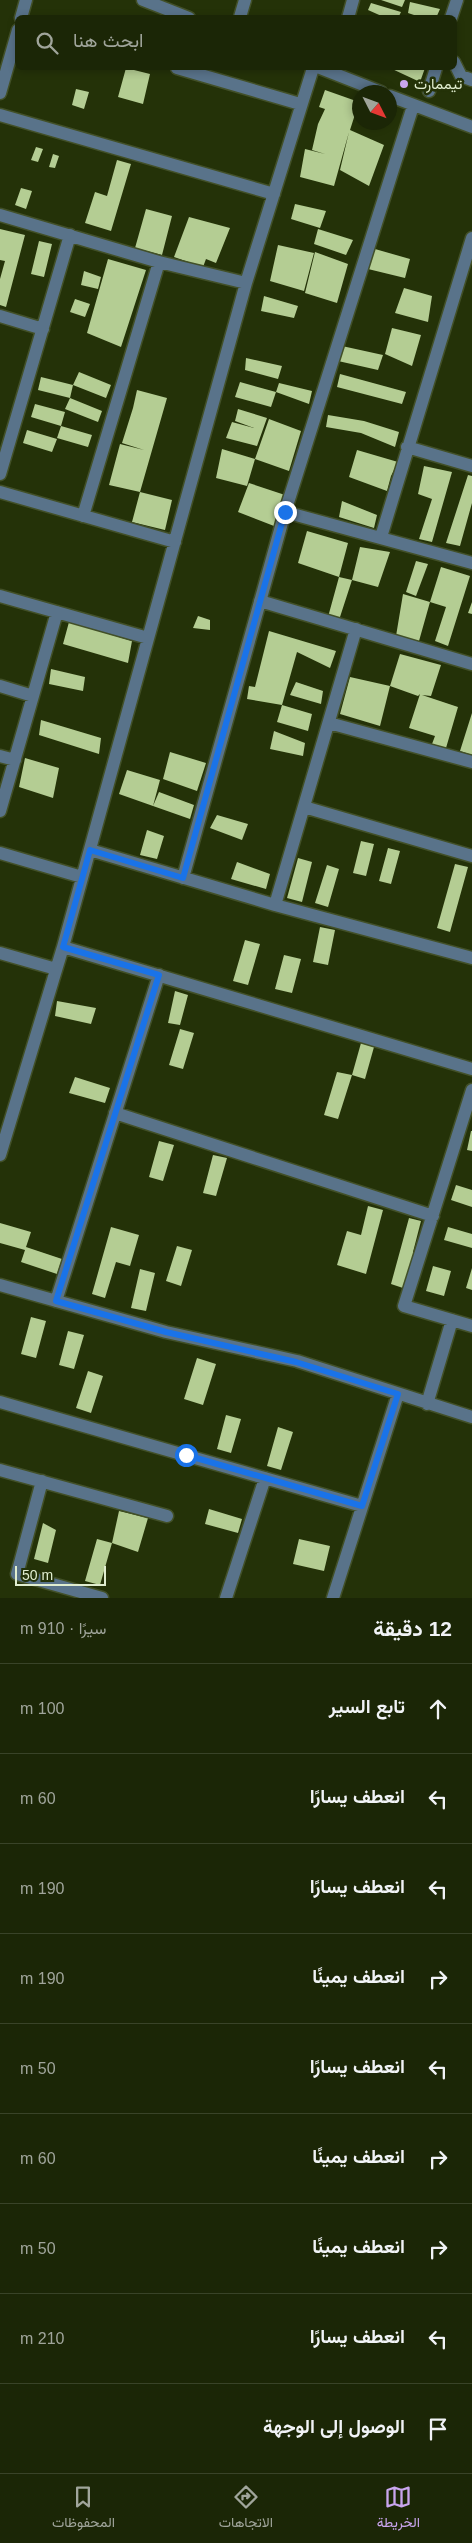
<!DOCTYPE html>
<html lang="ar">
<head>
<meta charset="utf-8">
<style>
  body { margin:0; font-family:Arial,Vazirmatn,sans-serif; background:#242e10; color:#f1f3f6; direction:rtl }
  .compass { position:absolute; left:352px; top:85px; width:45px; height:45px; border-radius:50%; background:#1b2606; box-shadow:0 2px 8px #0003; rotate:132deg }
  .scale { position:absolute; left:15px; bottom:12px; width:91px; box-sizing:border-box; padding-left:5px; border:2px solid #e0edcf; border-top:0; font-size:14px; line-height:18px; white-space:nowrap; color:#e0edcf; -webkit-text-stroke:4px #243208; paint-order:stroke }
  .stop { position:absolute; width:15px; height:15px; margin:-11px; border:4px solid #1a73e8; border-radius:50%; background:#fff }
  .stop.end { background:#1a73e8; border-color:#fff; box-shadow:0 1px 5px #0008 }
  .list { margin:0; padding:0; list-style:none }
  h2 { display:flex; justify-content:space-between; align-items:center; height:65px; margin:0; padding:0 20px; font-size:21px }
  h2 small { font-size:16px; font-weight:400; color:#a0a59b }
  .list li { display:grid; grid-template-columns:32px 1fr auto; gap:15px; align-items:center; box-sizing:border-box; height:90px; padding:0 20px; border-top:1px solid #394328 }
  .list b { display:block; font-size:19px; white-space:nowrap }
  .list em { font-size:16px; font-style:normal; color:#a0a59b }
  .icon { flex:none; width:28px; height:28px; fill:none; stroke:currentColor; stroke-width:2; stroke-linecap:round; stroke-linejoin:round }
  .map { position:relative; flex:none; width:472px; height:1598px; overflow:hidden; direction:ltr }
  .search { position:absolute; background:#1b2606; box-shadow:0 2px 8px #0003; left:15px; right:15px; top:15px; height:55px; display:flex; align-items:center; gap:12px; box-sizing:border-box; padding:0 18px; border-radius:8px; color:#a0a59b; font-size:19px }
  .sheet { height:875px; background:#1b2606 }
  nav { display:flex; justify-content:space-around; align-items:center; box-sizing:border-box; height:70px; border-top:1px solid #394328; background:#1b2606; font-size:14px; color:#a0a59b }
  nav a { display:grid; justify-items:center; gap:2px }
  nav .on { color:#c9a5ee }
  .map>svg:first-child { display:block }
</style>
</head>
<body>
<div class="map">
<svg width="472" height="1598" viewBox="0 0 472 1598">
  <rect width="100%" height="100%" fill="#243208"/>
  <path fill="#b4cd93" d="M381,0h24l-3,7z
    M410,2l30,7 -4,9h-13l-15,-5z
    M371,3l30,9 -3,6h-12l-18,-8z
    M126,68l24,6 -7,30 -25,-7z
    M390,68h35l-5,14z
    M76,89l13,3 -5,17 -12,-4z
    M325,90l34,12 -9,28 34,15 -15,41 -29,-16 9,-38 -15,54 -34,-9 5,-28 20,5 -13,-4 6,-26 7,-15 -6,-2z
    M36,147l7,2 -5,13 -7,-2z
    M53,154l6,2 -4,12 -6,-1z
    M117,160l14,4 -20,67 -26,-8 10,-31 12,4z
    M21,188l11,3 -6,18 -11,-4z
    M295,204l31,7 -6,17 -29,-9z
    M146,209l26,7 -10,39 -27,-7z
    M189,217l41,11 -14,35 -10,-4 -3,8 -29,-10z
    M0,229l25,6 -19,72 -6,-2v-26l5,-18 -5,-1z
    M318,229l35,11 -7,15 -32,-11z
    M39,241l13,3 -8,33 -13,-3z
    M278,245l36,8 -10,38 -34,-10z
    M375,249l35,10 -5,19 -37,-9z
    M315,252l33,12 -11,39 -32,-10z
    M108,259l38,11 -25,77 -34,-14z
    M84,271l17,6 -3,12 -17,-4z
    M404,288l28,8 -4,26 -33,-9z
    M264,296l34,10 -4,12 -33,-7z
    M75,299l15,5 -5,13 -15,-5z
    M392,328l29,7 -9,31 -27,-12z
    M342,346l41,9 -5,15 -40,-9z
    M246,358l36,8 -4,13 -33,-9z
    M79,372l32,13 -5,13 -33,-13z
    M340,374l66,18 -4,12 -65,-17z
    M41,377l32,8 -3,13 32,13 -4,11 -33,-13 5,-11 -32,-8z
    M240,382l36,10 -5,15 -36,-10z
    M279,383l33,8 -3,13 -33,-12z
    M137,390l30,8 -27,94 -31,-7 11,-41 24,6 -22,-7 11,-35z
    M35,404l30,8 -4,14 -30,-9z
    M238,409l29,9 -10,28 -31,-8 6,-16 22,6 -19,-7z
    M328,415l36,6 35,11 -4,15 -34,-14 -35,-6z
    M269,419l32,12 -12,40 -34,-12z
    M61,426l31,9 -4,12 -31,-9z
    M27,430l30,9 -5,13 -29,-9z
    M222,449l33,10 -8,27 -31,-8z
    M357,450l41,12 -7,14 -4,15 -38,-14z
    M424,466l28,6 -20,70 -13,-3 13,-40 -14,-5z
    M468,475l4,1v27l-12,43 -14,-3z
    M249,483l36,12 -11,31 -36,-14z
    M140,492l32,8 -7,30 -33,-8z
    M342,501l35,14 -3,13 -35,-11z
    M307,531l41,12 -9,34 -41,-14z
    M360,547l30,5 -12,35 -26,-7z
    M416,561l12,3 -12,32 -10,-4z
    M441,567l29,9 -22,70 -13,-5 11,-34 -16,-5z
    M339,577l13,3 -12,37h-12z
    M403,594l27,8 -11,39 -23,-5z
    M472,602v12l-4,-1z
    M198,616l12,4v10l-17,-2z
    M69,622l63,19 -4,22 -65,-19z
    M269,631l67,20 -6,17 -33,-16 -15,53 30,9 -4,17 -31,-9 5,-17 -35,-6 2,-13 6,1z
    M400,654l41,11 -10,31 -9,-1 36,12 -12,41 -14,-4 3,-8 -26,-8 11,-34 -2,2 -28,-10z
    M51,669l34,8 -2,14 -34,-7z
    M350,677l40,9 -10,40 -40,-12z
    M296,682l27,9 -2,13 -31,-9z
    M472,713v42l-12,-4z
    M41,720l60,18 -2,16 -60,-19z
    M274,731l31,12 -2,13 -33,-7z
    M170,752l36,11 -9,28 -34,-12z
    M25,758l34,10 -6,30 -34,-11z
    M127,770l33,10 -7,26 -34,-12z
    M159,792l35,13 -4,14 -37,-13z
    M217,815l31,9 -6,16 -32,-12z
    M147,830l17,6 -7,23 -17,-4z
    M361,841l13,3 -8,32 -13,-3z
    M388,848l12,3 -9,33 -12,-3z
    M298,858l14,4 -10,40 -15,-4z
    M237,862l33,12 -4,15 -35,-10z
    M455,864l13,3 -18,65 -13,-4z
    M327,865l12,4 -11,38 -13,-4z
    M320,927l15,3 -7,35 -15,-3z
    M245,940l15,4 -12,41 -15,-4z
    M284,955l17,4 -9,34 -17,-4z
    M175,991l13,4 -8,30 -12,-2z
    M57,1001l39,7 -5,16 -36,-8z
    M180,1029l14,4 -11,36 -14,-4z
    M361,1043l13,4 -9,32 -13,-4z
    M337,1072l15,3 -14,44 -14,-4z
    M75,1077l35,11 -5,15 -36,-10z
    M471,1131h1v20l-5,-1z
    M159,1141l15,4 -11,36 -14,-4z
    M213,1155l14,3 -11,38 -13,-3z
    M456,1185l16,5v17l-21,-7z
    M368,1206l15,4 -17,64 -29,-9 10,-34 14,4z
    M409,1218l12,3 -8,31h3l-10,37 -15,-5z
    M0,1223l31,9 -5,15 36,12 -5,15 -36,-12 4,-12 -25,-7z
    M111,1227l28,8 -9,31 -14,-4 -11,36 -13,-4z
    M448,1227l24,7v14l-28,-8z
    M177,1246l15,4 -11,36 -15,-5z
    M433,1266l18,5 -7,25 -18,-5z
    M472,1268v22l-6,-2z
    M140,1269l15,4 -9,38 -15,-3z
    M31,1317l15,4 -10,37 -15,-4z
    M68,1331l16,4 -10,34 -15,-4z
    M197,1358l19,6 -13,41 -19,-6z
    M88,1371l15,5 -12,37 -15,-5z
    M226,1415l15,4 -10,34 -14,-4z
    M278,1427l15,5 -12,38 -14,-4z
    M209,1509l33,10 -4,14 -33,-9z
    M119,1511l29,7 -10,34 -26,-9z
    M43,1523l13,7 -8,33 -14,-4z
    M97,1539l15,4 -12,42 -15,-4z
    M299,1539l31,7 -6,25 -31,-7z"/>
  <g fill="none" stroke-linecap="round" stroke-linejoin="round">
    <g stroke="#425028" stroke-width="15">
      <path id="minor" d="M143,0l46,18
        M240,17l5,-17
        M21,18l5,-18
        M348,18l5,-18
        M451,18l6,-18
        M454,62l7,14 11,4
        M177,68l123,36
        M320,68l61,24
        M429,91l7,-23
        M0,93l18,-63
        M390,96l82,31
        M0,115l274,79
        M0,215l159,47 87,21
        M0,316l43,13
        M407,447l65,19
        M0,474l70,-239
        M0,492l175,50
        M285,512l187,51
        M83,516l76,-254
        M381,537l91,-299
        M0,596l148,42
        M260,601l212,63
        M0,686l33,10
        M329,723l143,39
        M0,756l15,4
        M304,807l168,49
        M0,811l57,-199
        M90,850l185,55 197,53
        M0,853l82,24
        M183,878l102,-366 128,-406
        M275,905l81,-276
        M63,947l409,122
        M0,953l56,16
        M472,1090l-68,216 68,20
        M115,1113l318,103
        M0,1155l63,-208 183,-664 67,-215
        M0,1285l166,47 131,29 175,56
        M56,1301l103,-326
        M0,1402l362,104
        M427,1404l25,-84
        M0,1470l167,46
        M42,1481l-25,93 85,24
        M226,1598l39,-120
        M333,1598l65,-204"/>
    </g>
    <use href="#minor" stroke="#59738a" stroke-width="12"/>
  </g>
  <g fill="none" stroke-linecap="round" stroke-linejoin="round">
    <path stroke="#1a73e8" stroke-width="6" d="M186,1455l176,51 36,-112 -102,-32 -130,-30 -110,-31 103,-326 -96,-28 27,-97 93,28 102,-366"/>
  </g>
  <circle fill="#c9a5ee" stroke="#243208" stroke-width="2" cx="404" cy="84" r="5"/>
  <g text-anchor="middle" stroke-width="5" stroke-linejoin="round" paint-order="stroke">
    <g font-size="15" fill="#e0edcf" stroke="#243208" text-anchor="start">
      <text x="414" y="89">تیممارت</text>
    </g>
  </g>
</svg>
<svg class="compass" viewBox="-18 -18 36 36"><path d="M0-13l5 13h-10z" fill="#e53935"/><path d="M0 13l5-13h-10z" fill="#a0a59b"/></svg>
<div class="scale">50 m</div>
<div class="stop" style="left:186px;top:1455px"></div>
<div class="stop end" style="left:285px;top:512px"></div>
<div class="search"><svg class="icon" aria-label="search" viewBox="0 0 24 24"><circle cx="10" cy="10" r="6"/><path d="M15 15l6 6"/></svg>ابحث هنا</div>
</div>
<section class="sheet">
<h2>12 دقيقة<small>سيرًا · 910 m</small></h2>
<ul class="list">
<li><svg class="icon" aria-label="ahead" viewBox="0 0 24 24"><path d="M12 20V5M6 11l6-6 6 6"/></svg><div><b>تابع السير</b></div><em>100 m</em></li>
<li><svg class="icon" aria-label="left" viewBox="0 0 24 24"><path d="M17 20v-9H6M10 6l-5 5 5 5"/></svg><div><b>انعطف يسارًا</b></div><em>60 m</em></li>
<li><svg class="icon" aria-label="left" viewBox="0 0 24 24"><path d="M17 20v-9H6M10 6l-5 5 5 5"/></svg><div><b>انعطف يسارًا</b></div><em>190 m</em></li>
<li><svg class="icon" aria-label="right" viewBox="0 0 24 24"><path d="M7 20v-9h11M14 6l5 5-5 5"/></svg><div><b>انعطف يمينًا</b></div><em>190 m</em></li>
<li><svg class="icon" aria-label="left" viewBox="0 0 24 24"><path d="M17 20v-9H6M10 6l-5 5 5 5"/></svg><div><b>انعطف يسارًا</b></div><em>50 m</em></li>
<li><svg class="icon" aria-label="right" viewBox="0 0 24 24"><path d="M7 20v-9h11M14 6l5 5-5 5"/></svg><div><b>انعطف يمينًا</b></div><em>60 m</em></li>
<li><svg class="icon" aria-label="right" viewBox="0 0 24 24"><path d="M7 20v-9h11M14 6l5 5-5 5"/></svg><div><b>انعطف يمينًا</b></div><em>50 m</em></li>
<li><svg class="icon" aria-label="left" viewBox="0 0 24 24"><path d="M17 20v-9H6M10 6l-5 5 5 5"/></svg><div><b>انعطف يسارًا</b></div><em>210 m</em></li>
<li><svg class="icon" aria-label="arrive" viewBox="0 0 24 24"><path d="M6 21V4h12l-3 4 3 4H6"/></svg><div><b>الوصول إلى الوجهة</b></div></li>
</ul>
</section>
<nav>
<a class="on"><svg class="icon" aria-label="map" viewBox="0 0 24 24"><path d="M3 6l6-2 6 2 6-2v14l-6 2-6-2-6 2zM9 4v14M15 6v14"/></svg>الخريطة</a>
<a><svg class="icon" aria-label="directions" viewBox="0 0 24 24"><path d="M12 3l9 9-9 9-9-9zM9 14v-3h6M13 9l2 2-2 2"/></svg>الاتجاهات</a>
<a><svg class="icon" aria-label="saved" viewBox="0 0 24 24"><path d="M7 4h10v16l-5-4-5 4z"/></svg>المحفوظات</a>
</nav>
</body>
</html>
